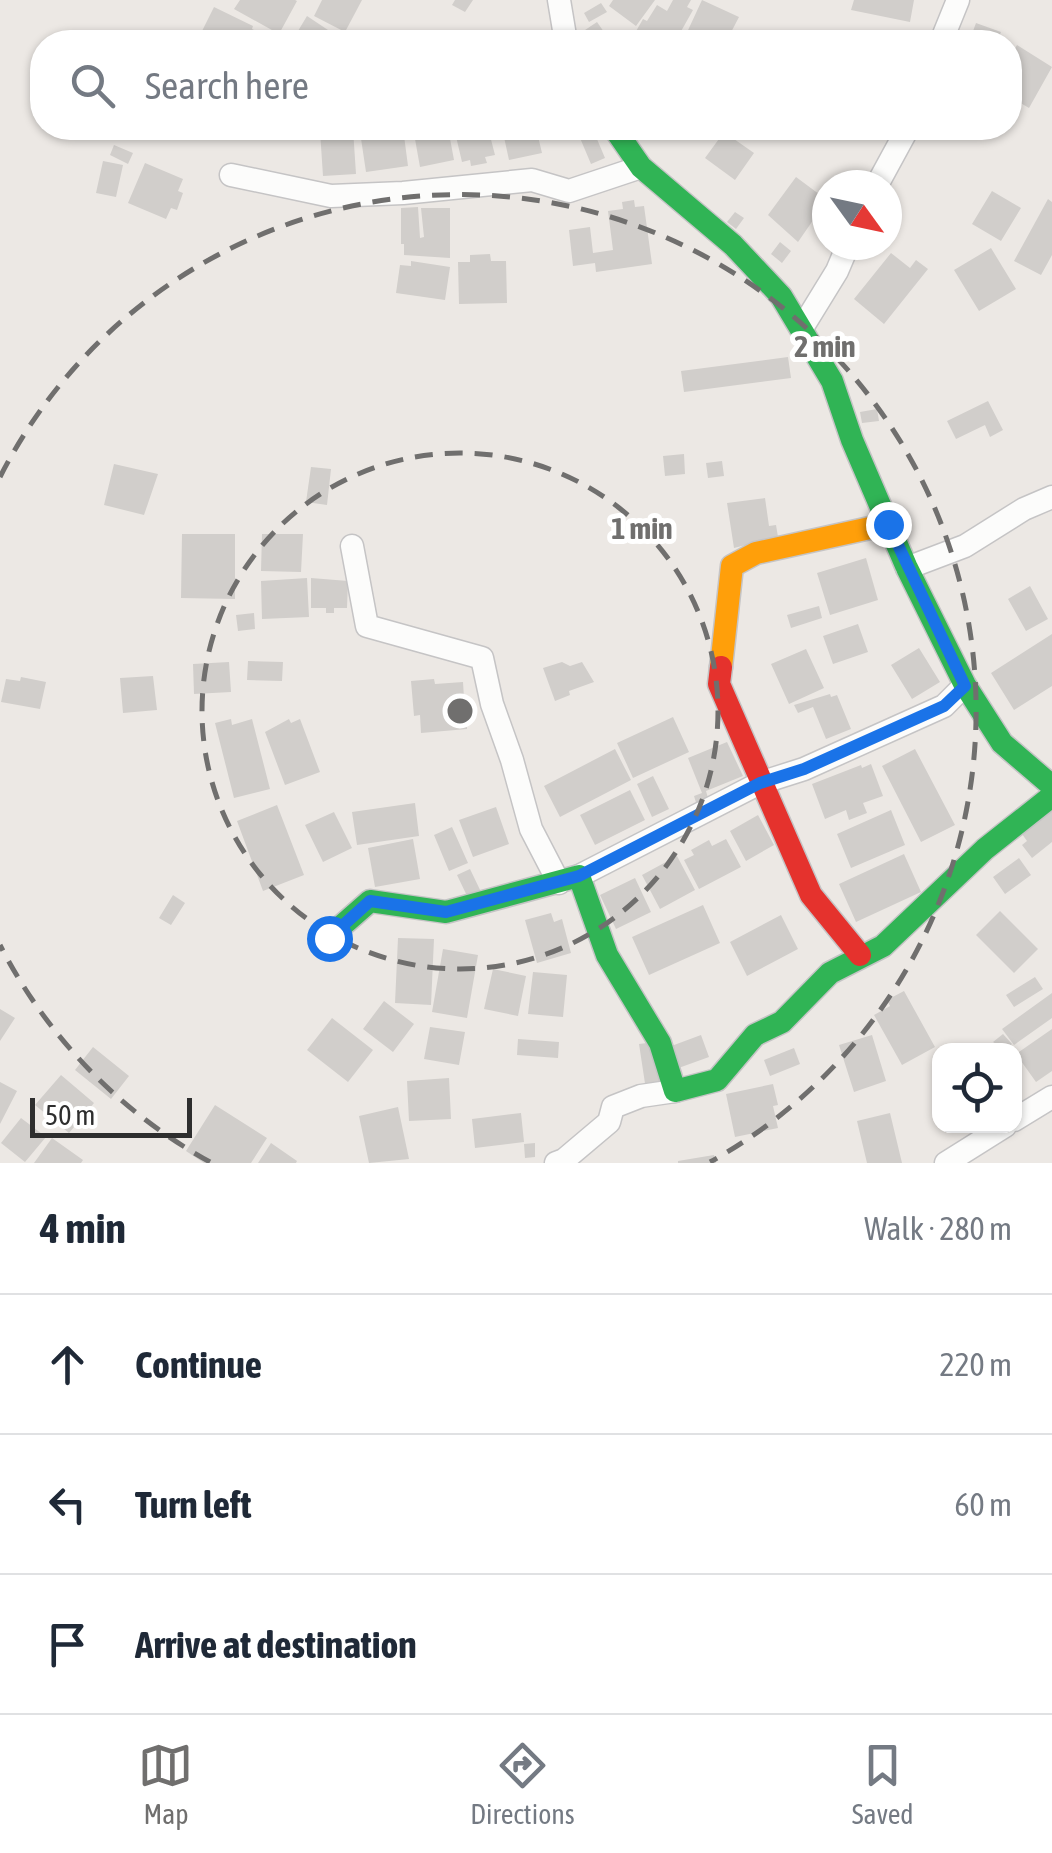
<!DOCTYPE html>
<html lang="en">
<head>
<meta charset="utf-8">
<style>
  body { margin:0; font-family:"Asap Condensed",sans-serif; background:#f6f6f7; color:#1f2937 }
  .controls { position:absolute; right:30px; bottom:30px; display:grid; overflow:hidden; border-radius:20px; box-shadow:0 2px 8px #0004 }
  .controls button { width:90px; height:90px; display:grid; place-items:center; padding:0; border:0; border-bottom:2px solid #e0e1e3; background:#fff; color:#1f2937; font:50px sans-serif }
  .compass { position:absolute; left:812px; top:170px; width:90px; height:90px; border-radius:50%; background:#fff; box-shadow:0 2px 8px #0004; rotate:123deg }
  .scale { position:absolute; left:30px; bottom:25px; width:162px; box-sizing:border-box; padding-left:10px; border:5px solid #2e2e2e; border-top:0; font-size:28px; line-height:35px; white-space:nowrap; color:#2e2e2e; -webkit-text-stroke:8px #fff; paint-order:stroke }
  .stop { position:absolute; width:30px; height:30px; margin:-22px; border:8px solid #1a73e8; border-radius:50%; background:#fff }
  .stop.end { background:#1a73e8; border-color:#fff; box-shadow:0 2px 10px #0008 }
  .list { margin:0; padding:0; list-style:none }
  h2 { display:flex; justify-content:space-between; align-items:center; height:130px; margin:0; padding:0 40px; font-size:42px }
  h2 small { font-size:32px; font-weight:400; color:#747a83 }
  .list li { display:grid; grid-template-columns:65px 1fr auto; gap:30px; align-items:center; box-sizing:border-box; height:140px; padding:0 40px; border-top:2px solid #e0e1e3 }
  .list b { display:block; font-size:38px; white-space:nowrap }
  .list em { font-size:32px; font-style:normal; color:#747a83 }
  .icon { flex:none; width:55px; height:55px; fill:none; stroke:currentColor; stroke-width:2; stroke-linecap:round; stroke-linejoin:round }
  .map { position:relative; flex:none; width:1052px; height:1163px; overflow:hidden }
  .search { position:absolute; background:#fff; box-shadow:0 2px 8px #0004; left:30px; right:30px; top:30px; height:110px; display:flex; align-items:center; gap:25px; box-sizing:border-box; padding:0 35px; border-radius:40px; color:#747a83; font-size:38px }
  .sheet { height:550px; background:#fff }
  nav { display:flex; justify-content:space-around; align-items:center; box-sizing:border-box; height:140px; border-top:2px solid #e0e1e3; background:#fff; font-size:28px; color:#747a83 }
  nav a { display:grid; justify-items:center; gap:5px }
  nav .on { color:#706f6e }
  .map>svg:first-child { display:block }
</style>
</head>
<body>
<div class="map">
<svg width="1052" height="1163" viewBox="0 0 1052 1163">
  <rect width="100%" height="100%" fill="#ece8e4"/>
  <path fill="#d1cecb" d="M240,0h55l2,1 -18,33 -45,-25z
    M322,0h40l-17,32 -31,-16z
    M455,0h18l-8,12 -13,-7z
    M613,0h42l-19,26 -27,-20z
    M673,0h18l-4,7 6,3 -18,32 -39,-1 3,-6 -4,-2 8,-14 4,2 10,-16 10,6z
    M702,0l37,17 -13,25 -43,-1z
    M854,0h60l-4,22 -59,-12z
    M601,3l6,9 -18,10 -5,-9z
    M214,7l39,19 -1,3 8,4 -4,9h-34l-21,-9z
    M307,16l27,18 -6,8h-28l5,-6 -7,-5z
    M597,22l14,20h-27l-5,-8z
    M976,23l25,9 -4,10h-28z
    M172,35l11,5 2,-5 15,7h-32z
    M1017,45l35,22 -23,41 -15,-9 -4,7v-48z
    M387,128h16l5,38 -42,6 -6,-40z
    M413,128h35l6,32 -34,7z
    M454,128h34l7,27 -10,2 2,6 -16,3 -1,-6 -8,2z
    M502,128h34l6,25 -33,7z
    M353,129l3,45 -33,2 -3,-45z
    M594,132l11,26 -14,6 -11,-26z
    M724,132l30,21 -19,27 -30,-22z
    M114,145l19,8 -5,11 -18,-9z
    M103,161l20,4 -7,32 -20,-4z
    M145,163l38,16 -5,12 5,2 -6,17 -6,-2 -5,11 -38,-16z
    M796,177l31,23 -29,42 -30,-27z
    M992,191l29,17 -20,33 -29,-17z
    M1048,199l4,3v53l-11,20 -27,-14z
    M634,200l1,7 9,-1 8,58 -56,8 -1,-9 -22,3 -4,-36 21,-3 3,26 20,-3 -5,-39 15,-2 -1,-7z
    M418,207l2,31 4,-1 -3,-29h29v50l-46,-3v-11h-3v-36z
    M735,212l9,6 -8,11 -9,-7z
    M780,242l11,9 -9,12 -11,-9z
    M991,248l25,41 -37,22 -25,-41z
    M891,253l19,15 6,-8 12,9 -44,55 -30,-25z
    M490,254l1,7h15l1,42 -48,1 -1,-42h12v-7z
    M411,261l39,6 -5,33 -49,-7 4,-28 11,1z
    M788,357l3,21 -107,14 -3,-21z
    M988,401l15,29 -13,7 -5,-12 -29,14 -9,-18z
    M877,409l2,12 -17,2 -2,-11z
    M684,454l1,20 -20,2 -2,-20z
    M722,461l2,15 -16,2 -2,-15z
    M114,464l44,10 -14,41 -40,-10z
    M311,467l20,2 -4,36 -21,-3z
    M765,498l4,28 7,-1 2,12 -44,11 -7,-45z
    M182,534h53v65l-54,-1z
    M262,534h41l-2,38 -40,-1z
    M866,558l12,42 -48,15 -13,-42z
    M307,578l2,39 -47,2 -1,-38z
    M311,578l37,3 -1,27h-13v5h-8v-5h-15z
    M1030,586l18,33 -22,12 -18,-32z
    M819,606l3,12 -31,10 -4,-13z
    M254,613l1,16 -17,2 -2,-16z
    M858,624l10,28 -35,12 -10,-28z
    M1052,634v52l-38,24 -23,-37z
    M919,648l21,34 -28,17 -21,-34z
    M806,649l18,39 -35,16 -18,-40z
    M248,661l35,1 -1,19 -35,-1z
    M229,662l2,30 -37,2 -1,-30z
    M562,662l8,4 12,-4 12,20 -25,9 1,4 -15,6 -12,-33z
    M153,676l4,34 -34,3 -3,-35z
    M21,677l25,5 -6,27 -39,-7 5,-23 14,2z
    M434,679l1,5 28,-2 1,16h4v7l7,-1 1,14h-9v11l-46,4 -1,-18 -6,1 -3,-35z
    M830,694l1,3 6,-2 14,34 -25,10 -13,-32 -15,6 -4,-8z
    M673,717l16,35 -56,26 -16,-35z
    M231,719l1,6 20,-6 18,70 -36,9 -19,-75z
    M289,719l2,4 9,-4 20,53 -35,13 -20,-53z
    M727,742l16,34 -37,15 4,14 -12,4 -4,-13 8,-3 -14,-35z
    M615,749l16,31 -71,37 -16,-31z
    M915,749l40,76 -34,17 -39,-76z
    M871,764l12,32 -20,7 4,10 -18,7 -3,-10 -21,9 -13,-35 49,-19 1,3z
    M653,776l16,33 -17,8 -15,-33z
    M630,790l15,30 -50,25 -15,-30z
    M415,803l4,33 -62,9 -5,-33z
    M277,805l27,70 -41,16 -26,-70z
    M496,807l13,37 -36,13 -14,-37z
    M891,810l14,35 -54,23 -14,-34z
    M1052,810v32l-20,16 -10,-13 5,-4 -5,-7z
    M334,812l18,36 -29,14 -18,-37z
    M758,815l16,30 -28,16 -16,-30z
    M452,827l16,36 -19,8 -15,-36z
    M413,839l7,40 -45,8 -7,-39z
    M726,839l15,28 -42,22 -15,-29 10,-5 -3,-5 18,-10 3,6z
    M904,854l17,38 -65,30 -17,-38z
    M677,856l18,34 -35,19 -18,-34z
    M1019,858l12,17 -26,19 -12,-17z
    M470,869l12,25 -13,6 -12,-25z
    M635,878l16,34 -35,17 -16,-34z
    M173,895l12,8 -14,22 -12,-7z
    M703,905l17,38 -71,32 -17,-38z
    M1000,911l38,38 -24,24 -38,-38z
    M551,913l3,9 8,-3 9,34 -34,10 -12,-43z
    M781,915l17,34 -51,27 -17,-34z
    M398,938l36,1 -3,66 -36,-2z
    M443,949l35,6 -11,63 -35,-6z
    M493,969l33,7 -8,40 -34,-7z
    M533,972l34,3 -4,42 -35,-3z
    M1035,977l8,12 -29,18 -8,-12z
    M904,991l31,56 -33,18 -28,-50 16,-9 -3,-6z
    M1052,993v25l-38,27 -12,-16z
    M384,1001l30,23 -21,28 -30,-23z
    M0,1009l15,9 -15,23z
    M332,1018l41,32 -25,32 -41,-32z
    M430,1027l35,5 -6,33 -35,-6z
    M1052,1029v42l-16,11 -20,-28z
    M1003,1034l9,10 -7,6 -12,-8z
    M701,1035l8,22 -36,13 -7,-22z
    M872,1035l14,46 -32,11 -15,-47z
    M518,1039l41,3 -1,16 -41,-3z
    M655,1042l7,45 -16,3 -7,-46z
    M93,1047l36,29 -18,23 -36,-29z
    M794,1048l6,16 -30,12 -6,-16z
    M61,1075l33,28 -25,30 -34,-28z
    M449,1078l2,41 -42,2 -2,-40z
    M0,1082l17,9 -17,33z
    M773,1084l5,21 -5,1 5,22 -43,9 -9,-43z
    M215,1105l52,33 -16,25h-47l-18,-12z
    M398,1107l11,52 -40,4 -10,-47z
    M521,1113l3,29 -49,6 -3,-29z
    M890,1113l12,50h-35l-10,-42z
    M21,1118l25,19 -21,25 -24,-19z
    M52,1138l31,22 -2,3h-47z
    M271,1143l26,18 -1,2h-38z
    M535,1143v14l-10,1 -1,-14z
    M714,1155l2,8h-38v-2z"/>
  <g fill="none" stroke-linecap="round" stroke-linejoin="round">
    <g stroke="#c5c4c5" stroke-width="25">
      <path id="street" d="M559,0l7,42
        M941,42l17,-42
        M231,175l100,21 72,-3 129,-13 37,11 72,-24
        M877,185l31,-57
        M802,328l35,-57 11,-26
        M352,546l15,80 115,32 10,46 20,56 19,69 28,54
        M907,568l58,-22 59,-37 28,-12
        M579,876l181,-93 44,-14 140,-63 21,-21
        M1014,1120l38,-23
        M556,1163l8,-3 45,-38 4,-15 28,-11 34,-5
        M946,1163l59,-37"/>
    </g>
    <g stroke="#c5c4c5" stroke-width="25">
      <path id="fast" d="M614,128l27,39 92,78 48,51 51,85 20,59 55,128 58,117 37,58 50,43
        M329,937l41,-36 76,11 133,-36 28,79 53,88 15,48 42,-11 38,-45 27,-13 48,-49 53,-27 102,-97 67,-53"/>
    </g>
    <g stroke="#c5c4c5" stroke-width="25">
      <path id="slow" d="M721,667l11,-101 24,-13 132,-29"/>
    </g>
    <g stroke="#c5c4c5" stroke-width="25">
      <path id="jam" d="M721,667l-2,17 92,211 49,60"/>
    </g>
    <use href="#street" stroke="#fcfcfb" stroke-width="22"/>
    <use href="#fast" stroke="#30b455" stroke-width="22"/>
    <use href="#slow" stroke="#ff9f0a" stroke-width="22"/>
    <use href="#jam" stroke="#e5322d" stroke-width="22"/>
  </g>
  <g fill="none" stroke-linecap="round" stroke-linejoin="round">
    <path stroke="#1a73e8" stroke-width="12" d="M329,938l41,-37 76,11 133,-36 181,-93 44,-14 140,-63 21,-20 -77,-162"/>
  </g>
  <g fill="none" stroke="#706f6e" stroke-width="5" stroke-dasharray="18 12">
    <circle cx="460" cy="711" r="258"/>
    <path d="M210 1162A516 516 0 0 1 0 945M0 477A516 516 0 1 1 710 1162"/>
  </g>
  <circle cx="460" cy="711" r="15" fill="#706f6e" stroke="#fff" stroke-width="5"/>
  <g font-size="30" text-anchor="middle" font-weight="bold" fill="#706f6e" stroke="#fff" stroke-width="10" stroke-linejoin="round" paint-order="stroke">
    <text x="825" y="357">2 min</text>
    <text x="642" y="539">1 min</text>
  </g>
</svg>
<div class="controls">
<button><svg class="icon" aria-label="locate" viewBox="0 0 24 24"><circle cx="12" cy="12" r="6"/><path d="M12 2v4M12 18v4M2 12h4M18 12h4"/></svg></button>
</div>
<svg class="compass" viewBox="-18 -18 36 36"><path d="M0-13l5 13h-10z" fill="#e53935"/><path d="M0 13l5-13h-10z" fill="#747a83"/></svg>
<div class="scale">50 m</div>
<div class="stop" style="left:329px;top:938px"></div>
<div class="stop end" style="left:888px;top:524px"></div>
<div class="search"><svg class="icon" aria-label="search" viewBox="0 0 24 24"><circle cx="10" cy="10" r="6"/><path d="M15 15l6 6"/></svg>Search here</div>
</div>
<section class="sheet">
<h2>4 min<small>Walk · 280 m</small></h2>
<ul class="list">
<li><svg class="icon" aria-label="ahead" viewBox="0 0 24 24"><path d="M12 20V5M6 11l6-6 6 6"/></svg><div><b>Continue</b></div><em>220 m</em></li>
<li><svg class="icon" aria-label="left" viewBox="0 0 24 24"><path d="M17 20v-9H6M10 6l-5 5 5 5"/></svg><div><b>Turn left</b></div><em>60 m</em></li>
<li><svg class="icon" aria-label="arrive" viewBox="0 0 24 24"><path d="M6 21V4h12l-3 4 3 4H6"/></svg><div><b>Arrive at destination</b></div></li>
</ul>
</section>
<nav>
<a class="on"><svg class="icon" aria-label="map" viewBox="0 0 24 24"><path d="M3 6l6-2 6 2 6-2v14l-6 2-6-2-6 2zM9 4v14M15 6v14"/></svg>Map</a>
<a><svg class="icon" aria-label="directions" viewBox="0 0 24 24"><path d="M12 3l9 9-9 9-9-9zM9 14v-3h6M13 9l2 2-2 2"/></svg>Directions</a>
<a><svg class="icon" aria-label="saved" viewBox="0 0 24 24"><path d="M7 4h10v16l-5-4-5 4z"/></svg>Saved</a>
</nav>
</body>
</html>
